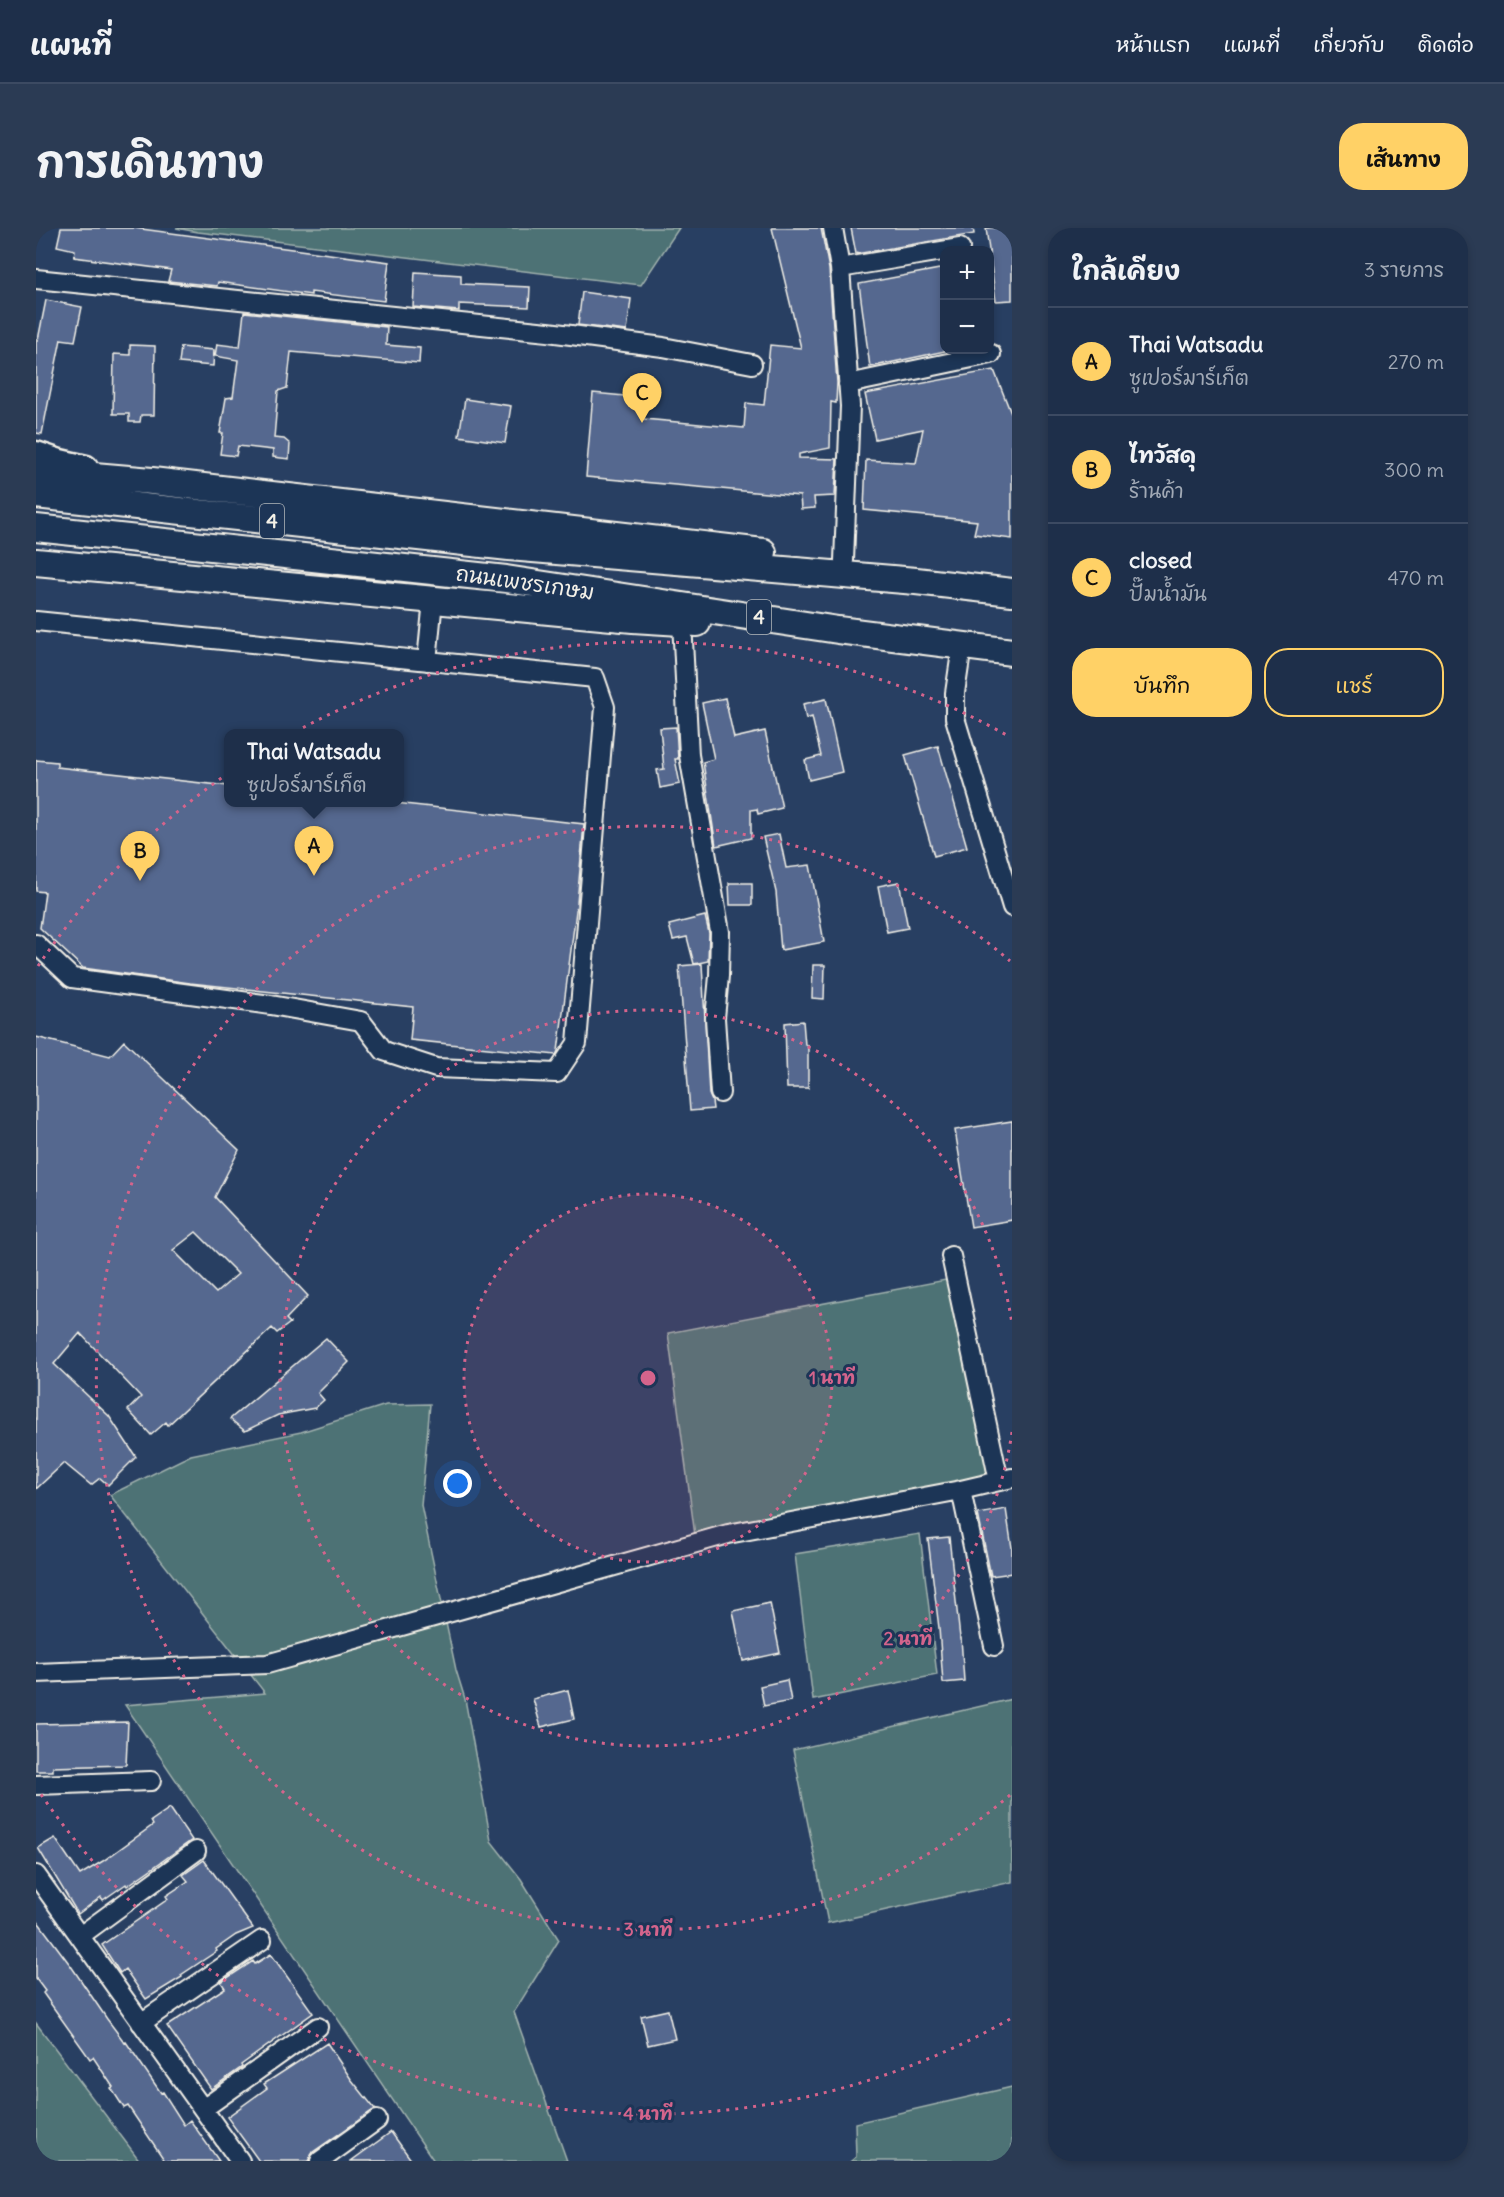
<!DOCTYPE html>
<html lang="th">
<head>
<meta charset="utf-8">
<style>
  body { margin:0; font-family:Delius,"Playpen Sans Thai",sans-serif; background:#2b3b54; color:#f1f3f6 }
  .controls { position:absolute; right:18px; top:18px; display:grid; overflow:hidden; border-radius:12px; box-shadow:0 3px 9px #0003 }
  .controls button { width:54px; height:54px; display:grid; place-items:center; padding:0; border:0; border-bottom:2px solid #3c4a62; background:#1e2f4a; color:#f1f3f6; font:30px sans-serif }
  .you { position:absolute; left:422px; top:1256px; width:21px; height:21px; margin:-15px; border:4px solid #fff; border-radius:50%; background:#1a73e8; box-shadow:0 0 0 9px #1a73e833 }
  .badge { display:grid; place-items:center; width:39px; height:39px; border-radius:50%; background:#ffd166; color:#111; font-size:20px; font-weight:700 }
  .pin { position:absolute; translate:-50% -50px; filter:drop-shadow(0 2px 3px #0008) }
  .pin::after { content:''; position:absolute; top:32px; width:21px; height:18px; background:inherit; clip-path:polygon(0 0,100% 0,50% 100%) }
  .popup { position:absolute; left:188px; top:501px; width:180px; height:78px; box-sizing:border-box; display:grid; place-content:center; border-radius:12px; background:#1e2f4a; filter:drop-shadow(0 2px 4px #0005); font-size:20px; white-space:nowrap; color:#a1a9b5 }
  .popup b { font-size:22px; color:#f1f3f6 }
  .popup::after { content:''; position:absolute; left:50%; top:100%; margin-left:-12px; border:12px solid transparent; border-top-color:#1e2f4a }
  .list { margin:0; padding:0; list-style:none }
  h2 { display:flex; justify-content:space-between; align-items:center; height:78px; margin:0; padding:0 24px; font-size:26px }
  h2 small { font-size:20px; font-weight:400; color:#a1a9b5 }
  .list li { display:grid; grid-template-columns:39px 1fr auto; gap:18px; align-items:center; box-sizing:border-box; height:108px; padding:0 24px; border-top:2px solid #3c4a62 }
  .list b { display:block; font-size:22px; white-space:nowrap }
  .list p { margin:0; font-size:20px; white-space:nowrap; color:#a1a9b5 }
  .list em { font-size:20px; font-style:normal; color:#a1a9b5 }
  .actions { display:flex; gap:12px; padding:18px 24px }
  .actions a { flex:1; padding:14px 0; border:2px solid #ffd166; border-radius:24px; text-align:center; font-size:21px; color:#ffd166 }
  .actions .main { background:#ffd166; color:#111 }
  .map { position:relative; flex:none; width:976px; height:1933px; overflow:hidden; border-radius:24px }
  header { display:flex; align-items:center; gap:36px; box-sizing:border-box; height:84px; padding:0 30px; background:#1e2f4a; border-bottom:2px solid #3c4a62 }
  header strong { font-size:28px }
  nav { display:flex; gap:33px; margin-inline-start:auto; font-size:21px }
  .intro { display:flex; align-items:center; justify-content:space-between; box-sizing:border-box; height:144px; padding:0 36px }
  h1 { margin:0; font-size:42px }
  .button { padding:15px 27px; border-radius:24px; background:#ffd166; color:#111; font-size:21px; font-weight:700 }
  main { display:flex; gap:36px; padding:0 36px }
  aside { flex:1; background:#1e2f4a; border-radius:24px; box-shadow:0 3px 9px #0003 }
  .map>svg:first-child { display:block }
</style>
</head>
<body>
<header>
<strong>แผนที่</strong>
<nav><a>หน้าแรก</a><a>แผนที่</a><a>เกี่ยวกับ</a><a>ติดต่อ</a></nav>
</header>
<div class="intro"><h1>การเดินทาง</h1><a class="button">เส้นทาง</a></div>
<main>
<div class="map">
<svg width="976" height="1933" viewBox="0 0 976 1933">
  <rect width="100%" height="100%" fill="#283f62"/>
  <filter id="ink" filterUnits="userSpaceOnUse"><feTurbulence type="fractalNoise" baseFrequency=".0167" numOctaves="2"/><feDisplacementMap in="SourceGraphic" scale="12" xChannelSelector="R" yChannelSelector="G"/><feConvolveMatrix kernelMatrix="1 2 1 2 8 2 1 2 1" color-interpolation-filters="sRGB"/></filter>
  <g filter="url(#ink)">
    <path fill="#4e7274" stroke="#a1b2ae" stroke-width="1.5" d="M140,0h503l-38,57 -443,-53z
      M920,1050l43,203 -303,62 -28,-210z
      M394,1176l-9,101 35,165 9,29 26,142 30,38 38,61 -45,72 53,149h-133l-309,-456 140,-12 -155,-198 81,-40 110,-23 85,-27z
      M884,1306l17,141 -124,25 -18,-146z
      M976,1471v183l-184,41 -35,-173z
      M0,1795l104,138h-104z
      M976,1859v74h-161l5,-4 -1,-34z"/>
    <path fill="#54688f" stroke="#f4f1e8" stroke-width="1.5" fill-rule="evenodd" d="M25,0h73l255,34 -5,39 -73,-9v3l-93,-13 -1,4 -49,-5 3,-11 -97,-13 1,-7 -18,-4z
      M736,0h49l8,41 8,114 -1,20 -5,-1 -1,46 -31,6v4l38,1 -2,37 -21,1 1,11 -14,1 -1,-13 -214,-19 7,-84 53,5 -2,21 100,9 2,-25 18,2 6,-60 31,3z
      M815,0h122l1,6 -118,20z
      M950,0h26v72l-16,1z
      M909,40v83l-75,16 -11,-83z
      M379,44l46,3v9l69,3 -1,20 -70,-3v7l-46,-4z
      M546,64l49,7 -4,32 -49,-6z
      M10,72l36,7 -7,34 -14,-2 -19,95 -6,-1v-93h2z
      M208,84l143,15 -1,18 34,3 -1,15 -128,-11 -4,36 -9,3 -4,47 10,1 6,5 -1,15 -16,-2v-7l-35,-4 -2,10 -16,-2 3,-21h-3l6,-35 7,-1 5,-37 -23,-4 2,-12 23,3z
      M94,117l25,1 -1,69h-13l-1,7h-11v-8h-16l1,-60 16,1z
      M145,119l33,3 -1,16 -34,-3z
      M958,142l18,46v123l-38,-5 3,-13 -113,-11 2,-50 50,3 7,-34 -48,10 -10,-45z
      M429,171l46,7 -6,37 -46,-7z
      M689,470l9,40 31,-7 17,77 -24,6 -1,-5 -6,1v28l-35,8 -13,-84 11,-3 -12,-56z
      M790,471l16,73 -33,8 -4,-20 16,-4 -9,-39 -6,2 -3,-15z
      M640,499l2,32h-3l5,25 -20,4 -3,-18 7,-1 -4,-41z
      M902,518l29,101 -33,9 -29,-101z
      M0,532l21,2v5l171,19v16h158l198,22 -7,79 -19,148 -2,4 -146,-15 3,-33 -223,-24 -107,-15 -43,-40 5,-36 -9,-1z
      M743,606l7,34 24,-3 14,77 -43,8 -5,-58 -13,-55z
      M863,654l9,46 -21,4 -9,-46z
      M693,655h23v22h-22z
      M669,688l4,17 -1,28 -14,3 -7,-27 -14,3 -4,-15z
      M666,736l7,130 3,7 1,8 -23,2 -11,-145z
      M777,737h12l-1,34 -12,-1z
      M767,793l2,24h3v43h-21l-2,-65z
      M0,809l74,19 14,-15 115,109 -24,47 93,99 -22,23 4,4 -13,10 -5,-5 -104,97 -2,-3 -15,13 -23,-25 13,-13 -61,-64 -26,31 55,52 27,41 -28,28 -8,-7 -9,7 -27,-22 -28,26zM160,1004l42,42 -22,19 -43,-43z
      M976,893v99l-41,7 -16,-97z
      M290,1110l23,24 -31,31 6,7 -9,8 -37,7 -33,16 -15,-12z
      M970,1281l6,39v25l-21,3 -13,-62z
      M913,1309l11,101h1l3,43 -21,2 -4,-55 -11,-89z
      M734,1375l10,50 -37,8 -10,-50z
      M751,1452l4,21 -27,5 -4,-20z
      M532,1462l6,29 -33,8 -8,-28z
      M92,1494l-2,43 -73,2v4h-17v-47z
      M134,1580l22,32 -65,46 -1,-2 -23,16 -2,-3 -23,17 -40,-66 17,-10 25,37 23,-14 50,-36 -2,-4z
      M168,1632l49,68 -17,7 -20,14 1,2 -36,24 1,2 -36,22 -21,-30 -5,4 -18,-28 66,-46 -2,-3 22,-15 -5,-6z
      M0,1691l35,47 36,53 18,24 1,-1 35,51 2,-1 21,33 6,-5 29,41h-54l-37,-55 -4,2 -13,-20 2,-1 -20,-30 -3,2 -47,-66 2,-2 -9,-12z
      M235,1726l42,59 -72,52 1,2 -31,22 -44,-63 58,-38 -4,-6 32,-21 2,3z
      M632,1782l7,29 -27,6 -7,-29z
      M291,1815l24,36 24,30 -62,43 -5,9h-49l-32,-44 40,-29 -3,-4z
      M355,1904l21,29h-61z"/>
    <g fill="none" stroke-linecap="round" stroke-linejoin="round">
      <g stroke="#f4f1e8" stroke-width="22">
        <path id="minor" d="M797,0l7,40 10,138 -6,155
          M804,40l120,-20
          M0,51l512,53 115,15 89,17
          M812,156l143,-30
          M0,393l559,57 10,29 -28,336 -20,30 -121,-5 -52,-17 -23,-30 -90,-16 -199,-27 -36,-34
          M646,394l7,133 31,177 -1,44 -4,42 5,75
          M926,418l-7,47v25l57,189
          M391,433l6,-61
          M915,1028l48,225
          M925,1262l33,156
          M0,1445l231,-9 461,-130 233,-44 51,-12
          M0,1557l115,-4
          M0,1647l204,286
          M44,1708l116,-85
          M105,1795l121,-83
          M167,1881l115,-82
          M284,1933l57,-41"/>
      </g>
      <g stroke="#f4f1e8" stroke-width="27">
        <path id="major" d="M0,225l24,8 26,6"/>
      </g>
      <g stroke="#f4f1e8" stroke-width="30">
        <path id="highway" d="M0,243l116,10 611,71
          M0,267l473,52 407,34 96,11
          M0,300l470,51 332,51 174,22
          M0,334l597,57 64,4"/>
      </g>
      <use href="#minor" stroke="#1d3557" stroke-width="18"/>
      <use href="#major" stroke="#1d3557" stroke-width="22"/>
      <use href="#highway" stroke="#1d3557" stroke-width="26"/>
    </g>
  </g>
  <circle cx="612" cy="1150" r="184" fill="#d4648c" fill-opacity=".12"/>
  <g fill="none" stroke="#d4648c" stroke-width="3" stroke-dasharray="3 6">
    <circle cx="612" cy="1150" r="184"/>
    <path d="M976 1204A368 368 0 1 1 976 1096"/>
    <path d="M974 1567A552 552 0 1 1 974 733"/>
    <path d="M974 1791A736 736 0 0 1 2 1562M2 738A736 736 0 0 1 974 509"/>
  </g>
  <g text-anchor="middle" stroke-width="6" stroke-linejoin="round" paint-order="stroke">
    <g fill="#1d3557" stroke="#b4b9bc" stroke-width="1.5">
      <rect x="224" y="276" width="24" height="34" rx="4.5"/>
      <rect x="711" y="372" width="24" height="34" rx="4.5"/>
    </g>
    <g font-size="20" font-weight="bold" fill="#f4f1e8">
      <text x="236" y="300">4</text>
      <text x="723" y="396">4</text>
    </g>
    <g font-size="21" fill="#f4f1e8" stroke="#1d3557">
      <text transform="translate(489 355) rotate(8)" y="7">ถนนเพชรเกษม</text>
    </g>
  </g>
  <circle cx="612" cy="1150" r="9" fill="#d4648c" stroke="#1d3557" stroke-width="3"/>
  <g font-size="18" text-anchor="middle" font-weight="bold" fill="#d4648c" stroke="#1d3557" stroke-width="6" stroke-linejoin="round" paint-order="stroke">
    <text x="796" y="1156">1 นาที</text>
    <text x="872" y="1417">2 นาที</text>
    <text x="612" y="1708">3 นาที</text>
    <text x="612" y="1892">4 นาที</text>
  </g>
</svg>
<div class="controls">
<button>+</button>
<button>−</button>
</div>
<div class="you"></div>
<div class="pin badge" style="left:278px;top:648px">A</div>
<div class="popup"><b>Thai Watsadu</b>ซูเปอร์มาร์เก็ต</div>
<div class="pin badge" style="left:104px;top:653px">B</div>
<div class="pin badge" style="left:606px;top:195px">C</div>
</div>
<aside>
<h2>ใกล้เคียง<small>3 รายการ</small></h2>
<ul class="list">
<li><span class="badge">A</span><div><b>Thai Watsadu</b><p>ซูเปอร์มาร์เก็ต</p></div><em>270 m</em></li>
<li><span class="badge">B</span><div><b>ไทวัสดุ</b><p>ร้านค้า</p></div><em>300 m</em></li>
<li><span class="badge">C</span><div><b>closed</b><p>ปั๊มน้ำมัน</p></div><em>470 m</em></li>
</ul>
<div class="actions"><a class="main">บันทึก</a><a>แชร์</a></div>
</aside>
</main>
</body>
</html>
